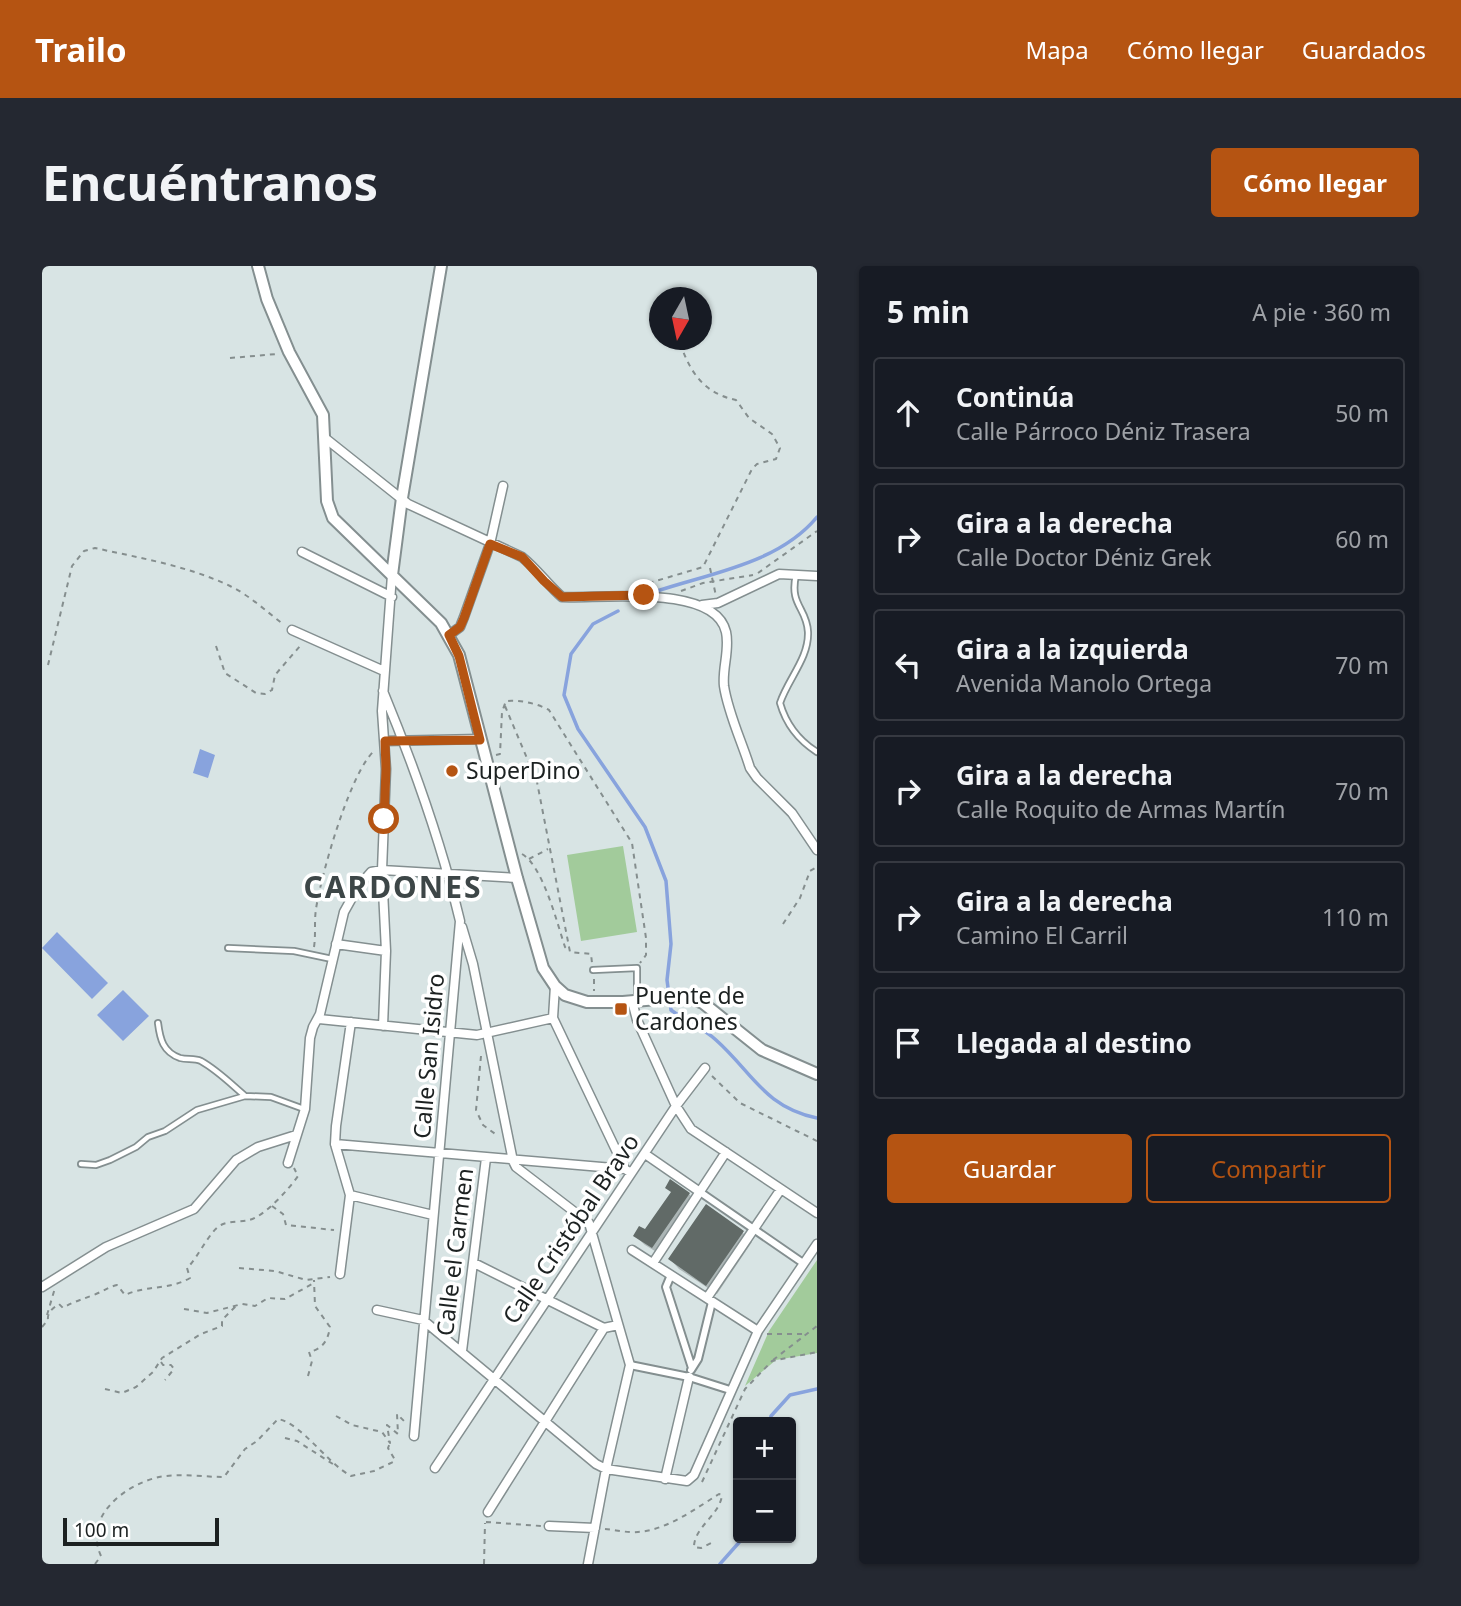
<!DOCTYPE html>
<html lang="es">
<head>
<meta charset="utf-8">
<style>
  body { margin:0; font-family:"Noto Sans",sans-serif; background:#242831; color:#f1f3f6 }
  .controls { position:absolute; right:21px; bottom:21px; display:grid; overflow:hidden; border-radius:7px; box-shadow:0 2px 5px #0004 }
  .controls button { width:63px; height:63px; display:grid; place-items:center; padding:0; border:0; border-bottom:2px solid #363941; background:#171b24; color:#f1f3f6; font:35px sans-serif }
  .compass { position:absolute; left:607px; top:21px; width:63px; height:63px; border-radius:50%; background:#171b24; box-shadow:0 2px 5px #0004; rotate:189deg }
  .scale { position:absolute; left:21px; bottom:18px; width:156px; box-sizing:border-box; padding-left:7px; border:4px solid #1c2121; border-top:0; font-size:19px; line-height:24px; white-space:nowrap; color:#1c2121; -webkit-text-stroke:5px #fff; paint-order:stroke }
  .stop { position:absolute; width:21px; height:21px; margin:-16px; border:5px solid #b55412; border-radius:50%; background:#fff }
  .stop.end { background:#b55412; border-color:#fff; box-shadow:0 2px 7px #0008 }
  .list { margin:0; padding:0; list-style:none }
  h2 { display:flex; justify-content:space-between; align-items:center; height:91px; margin:0; padding:0 28px; font-size:30px }
  h2 small { font-size:23px; font-weight:400; color:#9ea1a6 }
  .list li { display:grid; grid-template-columns:46px 1fr auto; gap:21px; align-items:center; box-sizing:border-box; height:112px; margin:0 14px 14px; padding:0 14px; border:2px solid #363941; border-radius:7px }
  .list b { display:block; font-size:26px; white-space:nowrap }
  .list p { margin:0; font-size:23px; white-space:nowrap; color:#9ea1a6 }
  .list em { font-size:23px; font-style:normal; color:#9ea1a6 }
  .actions { display:flex; gap:14px; padding:21px 28px }
  .actions a { flex:1; padding:16px 0; border:2px solid #b55412; border-radius:7px; text-align:center; font-size:24px; color:#b55412 }
  .actions .main { background:#b55412; color:#fff }
  .icon { flex:none; width:38px; height:38px; fill:none; stroke:currentColor; stroke-width:2; stroke-linecap:round; stroke-linejoin:round }
  .map { position:relative; flex:none; width:775px; height:1298px; overflow:hidden; border-radius:7px }
  header { display:flex; align-items:center; gap:42px; box-sizing:border-box; height:98px; padding:0 35px; background:#b55412; color:#fff }
  header strong { font-size:33px }
  nav { display:flex; gap:38px; margin-inline-start:auto; font-size:24px }
  .intro { display:flex; align-items:center; justify-content:space-between; box-sizing:border-box; height:168px; padding:0 42px }
  h1 { margin:0; font-size:49px }
  .button { padding:18px 32px; border-radius:7px; background:#b55412; color:#fff; font-size:24px; font-weight:700 }
  main { display:flex; gap:42px; padding:0 42px }
  aside { flex:1; background:#171b24; border-radius:7px; box-shadow:0 2px 5px #0004 }
  .map>svg:first-child { display:block }
</style>
</head>
<body>
<header>
<strong>Trailo</strong>
<nav><a>Mapa</a><a>Cómo llegar</a><a>Guardados</a></nav>
</header>
<div class="intro"><h1>Encuéntranos</h1><a class="button">Cómo llegar</a></div>
<main>
<div class="map">
<svg width="775" height="1298" viewBox="0 0 775 1298">
  <rect width="100%" height="100%" fill="#d8e4e4"/>
  <path fill="#a2cb9b" d="M581,580l14,86 -56,9 -14,-86z
    M775,994v93l-41,7 -31,26 24,-55z"/>
  <path fill="#88a3dd" d="M158,483l15,6 -7,23 -15,-5z
    M15,666l51,51 -16,16 -50,-51z
    M81,724l26,26 -26,25 -26,-26z"/>
  <path fill="#0003" d="M647,928l9,10 -35,52 -18,-11 -10,-9 11,-4z
    M700,966l10,10 -35,52 -38,-25 -9,-10z"/>
  <g fill="none" stroke-linecap="round" stroke-linejoin="round">
    <path stroke="#88a3dd" stroke-width="3.5" d="M615,325c54,-18 122,-28 160,-74
      M576,345l-25,13 -22,30 -7,41 14,34 67,98 21,54 5,63 -4,36 4,30c14,11 32,18 45,30 36,32 48,67 101,78
      M728,1156l1,-6 19,-21 27,-6
      M678,1298l23,-26"/>
  </g>
  <path fill="#616a67" d="M628,913l20,14 -38,55 -19,-12 6,-10 6,3 26,-37 -6,-4z
    M664,938l38,27 -38,55 -38,-27z"/>
  <g fill="none" stroke-linecap="round" stroke-linejoin="round">
    <g stroke="#848f90" stroke-width="8">
      <path id="service" d="M754,309c-7,30 11,33 12,57 1,26 -20,47 -28,71 6,21 18,37 37,49
        M186,682l66,3 38,8
        M551,704l44,-2v32
        M116,757c2,16 5,29 22,35 7,2 14,0 21,3 16,9 29,22 43,34
        M39,898l15,1 14,-5 26,-13 12,-10 17,-6 32,-21 48,-14 26,1 33,12"/>
    </g>
    <g stroke="#848f90" stroke-width="10">
      <path id="pedestrian" d="M658,926l103,71
        M629,1009l-5,12 26,81
        M588,1099l59,12 41,13
        M649,1104l7,-11 14,-57"/>
    </g>
    <g stroke="#848f90" stroke-width="11">
      <path id="minor" d="M283,172l83,66 114,53c15,12 26,28 40,40 37,2 153,-14 164,35 4,18 -4,36 -2,54 4,27 18,56 26,82l7,10 35,35 25,37
        M260,286l90,45
        M660,339l16,-2 61,-29 38,2
        M250,364l92,41
        M407,369l11,-8 4,-10 26,-73 13,-58
        M341,425c31,75 58,151 77,230l-46,515
        M343,475l95,-2
        M420,661l11,37 40,197 3,6 73,56 41,142 -24,104 -18,95
        M294,678l50,7
        M513,720l-2,32 72,151
        M277,753l158,16 76,-17
        M341,760l3,-75 -4,-81 4,-101 -4,-58 10,-136
        M663,802l-29,38 15,23 126,84
        M293,878l290,25 6,4
        M603,888l55,38
        M246,897l17,-54 5,-71 3,-11 7,-13 24,-102 14,-25 13,-15 11,-2 135,8
        M308,929l83,20
        M590,984l126,81
        M432,997l130,65 14,-3
        M611,997l73,-111
        M298,1008l10,-79 -15,-51 1,-18 15,-104
        M0,1021l64,-40 88,-38 42,-49 22,-13 38,-12
        M665,1032l74,-109
        M335,1044l46,10 173,144 10,5 81,12 7,-6 64,-144 59,-87
        M420,1085l24,-193
        M393,1202l241,-362 -39,-86 -5,-19
        M623,1213l24,-102
        M446,1246l116,-184
        M507,1260l46,2"/>
    </g>
    <g stroke="#848f90" stroke-width="14">
      <path id="tertiary" d="M216,0l9,33 22,53 34,63 4,86 6,17 108,105 18,32 58,223 26,90 12,18 10,9 22,7h36l57,-5 10,1 13,5 59,47 55,24
        M350,309l10,-77 39,-232"/>
    </g>
    <path stroke="#858e8e" stroke-width="2" stroke-dasharray="5 5" stroke-linecap="butt" d="M188,92l47,-4
      M716,307l59,-42
      M597,320l64,-19 49,-98 5,-5 19,-5 4,-11 -8,-14 -23,-16 -13,-18c-34,-7 -47,-30 -57,-60
      M639,325l22,-8 50,-8
      M174,380l9,27 31,20 9,1 7,-4 3,-15 25,-29
      M6,399l24,-99 12,-15 11,-3c45,10 93,18 135,38 19,9 37,26 53,38
      M463,440l32,76 33,170 21,2 1,9
      M454,489l4,-1 2,-42 4,-11c15,-1 30,2 43,9l83,133 14,95v17l-6,8
      M480,588c21,12 35,69 43,93l4,4
      M487,593l19,-10
      M741,658l17,-26 10,-27 7,-4
      M272,681c2,-13 0,-25 2,-38 5,-34 34,-136 58,-158
      M552,713v12
      M439,790l-5,54 7,15 15,11
      M670,810l28,27 77,38
      M230,940l11,8 3,11 48,5
      M197,1002l36,3 31,9 24,-3
      M142,1043l23,4 35,-9 13,2 13,-8 17,1 29,-16
      M5,1049l8,-27
      M0,1061l6,-7c-1,-8 5,-12 11,-16l4,4c11,-7 21,-9 33,-14 7,-3 13,-7 21,-9l8,10c22,-10 45,-5 65,-17l-3,-10c11,-10 23,-38 34,-43 8,-4 19,-3 28,-5 15,-3 40,-31 49,-44l-4,-8
      M725,1068h40
      M731,1094l44,-34
      M119,1096l2,3h8l3,4 -9,11
      M266,1110l4,-15 -3,-9c14,-3 19,-12 21,-25l-15,-21 -1,-26
      M63,1123l17,4 14,-6 17,-15 9,-14 39,-24 21,-8v-6l15,-15
      M294,1150l16,9 30,7 8,11 -3,-18 11,9 -1,-20 9,9
      M243,1172l12,3 39,25
      M660,1216l43,-93 27,-28 45,-9
      M444,1256l55,4
      M563,1263c11,1 23,4 33,3 29,-2 57,-23 81,-38l3,1c-2,20 -28,32 -28,52l7,1 10,-5
      M53,1298l6,-8c-18,-39 23,-71 58,-79 21,-4 44,0 65,0l21,-28 12,-8 21,-22c23,4 50,45 73,57l23,-5 19,-9 2,-2 -7,-12 2,-5
      M442,1298l1,-41"/>
    <use href="#service" stroke="#fff" stroke-width="4.5"/>
    <use href="#pedestrian" stroke="#fff" stroke-width="6"/>
    <use href="#minor" stroke="#fff" stroke-width="8"/>
    <use href="#tertiary" stroke="#fff" stroke-width="10"/>
    <path stroke="#858e8e" stroke-width="2" stroke-dasharray="5 5" stroke-linecap="butt" d="M668,302l6,28"/>
  </g>
  <g fill="none" stroke-linecap="round" stroke-linejoin="round">
    <path stroke="#b55412" stroke-width="9" d="M342,553l2,-50 -1,-28 95,-1 -21,-84 -10,-21 11,-8 4,-9 26,-74 32,13 22,24 18,16 82,-2"/>
  </g>
  <g fill="#b55412" stroke="#fff" stroke-width="2.5">
    <circle cx="410" cy="505" r="7"/>
    <rect x="572" y="736" width="14" height="14" rx="3.5"/>
  </g>
  <g text-anchor="middle" stroke-width="7" stroke-linejoin="round" paint-order="stroke">
    <g font-size="23" fill="#1c2121" stroke="#fff" text-anchor="start">
      <text x="424" y="513">SuperDino</text>
      <text x="593" y="738">Puente de<tspan x="593" dy="26">Cardones</tspan></text>
    </g>
    <g font-size="23" fill="#1c2121" stroke="#fff">
      <text transform="translate(387 790) rotate(-85)" y="8">Calle San Isidro</text>
      <text transform="translate(529 963) rotate(-56)" y="8">Calle Cristóbal Bravo</text>
      <text transform="translate(413 986) rotate(-83)" y="8">Calle el Carmen</text>
    </g>
    <g font-size="30" font-weight="bold" letter-spacing="2" fill="#3d4647" stroke="#fff">
      <text x="351" y="632">CARDONES</text>
    </g>
  </g>
</svg>
<div class="controls">
<button>+</button>
<button>−</button>
</div>
<svg class="compass" viewBox="-18 -18 36 36"><path d="M0-13l5 13h-10z" fill="#e53935"/><path d="M0 13l5-13h-10z" fill="#9ea1a6"/></svg>
<div class="scale">100 m</div>
<div class="stop" style="left:342px;top:553px"></div>
<div class="stop end" style="left:602px;top:329px"></div>
</div>
<aside>
<h2>5 min<small>A pie · 360 m</small></h2>
<ul class="list">
<li><svg class="icon" aria-label="ahead" viewBox="0 0 24 24"><path d="M12 20V5M6 11l6-6 6 6"/></svg><div><b>Continúa</b><p>Calle Párroco Déniz Trasera</p></div><em>50 m</em></li>
<li><svg class="icon" aria-label="right" viewBox="0 0 24 24"><path d="M7 20v-9h11M14 6l5 5-5 5"/></svg><div><b>Gira a la derecha</b><p>Calle Doctor Déniz Grek</p></div><em>60 m</em></li>
<li><svg class="icon" aria-label="left" viewBox="0 0 24 24"><path d="M17 20v-9H6M10 6l-5 5 5 5"/></svg><div><b>Gira a la izquierda</b><p>Avenida Manolo Ortega</p></div><em>70 m</em></li>
<li><svg class="icon" aria-label="right" viewBox="0 0 24 24"><path d="M7 20v-9h11M14 6l5 5-5 5"/></svg><div><b>Gira a la derecha</b><p>Calle Roquito de Armas Martín</p></div><em>70 m</em></li>
<li><svg class="icon" aria-label="right" viewBox="0 0 24 24"><path d="M7 20v-9h11M14 6l5 5-5 5"/></svg><div><b>Gira a la derecha</b><p>Camino El Carril</p></div><em>110 m</em></li>
<li><svg class="icon" aria-label="arrive" viewBox="0 0 24 24"><path d="M6 21V4h12l-3 4 3 4H6"/></svg><div><b>Llegada al destino</b></div></li>
</ul>
<div class="actions"><a class="main">Guardar</a><a>Compartir</a></div>
</aside>
</main>
</body>
</html>
